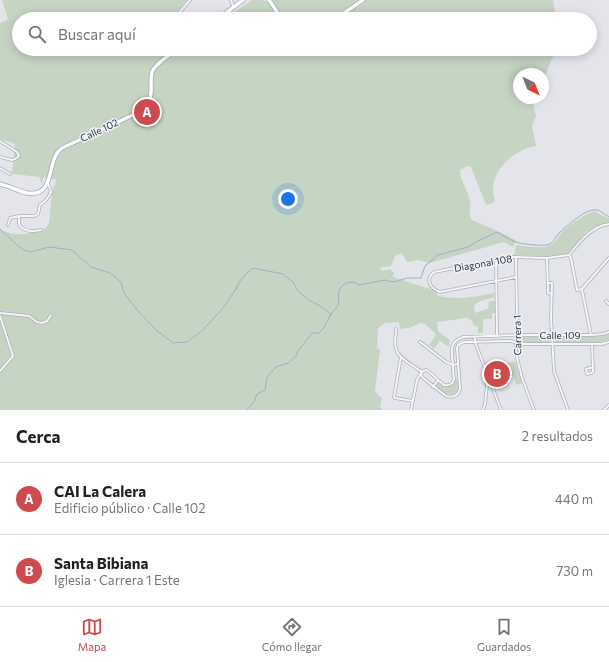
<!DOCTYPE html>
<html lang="es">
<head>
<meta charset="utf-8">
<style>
  body { margin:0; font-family:Commissioner,sans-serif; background:#f2f2f2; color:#202124 }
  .compass { position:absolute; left:513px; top:68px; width:36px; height:36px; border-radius:50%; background:#fff; box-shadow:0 2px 10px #0003; rotate:137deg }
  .you { position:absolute; left:288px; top:199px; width:14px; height:14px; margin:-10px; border:3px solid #fff; border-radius:50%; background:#1a73e8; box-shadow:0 0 0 6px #1a73e833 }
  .badge { display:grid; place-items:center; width:26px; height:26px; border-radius:50%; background:#cd4b4c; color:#fff; font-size:13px; font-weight:700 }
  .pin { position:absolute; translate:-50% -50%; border:2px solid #fff; box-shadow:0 1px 4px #0006 }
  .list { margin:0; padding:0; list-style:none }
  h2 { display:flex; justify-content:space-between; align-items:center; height:52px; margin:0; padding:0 16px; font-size:17px }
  h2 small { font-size:13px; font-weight:400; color:#757577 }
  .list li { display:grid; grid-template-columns:26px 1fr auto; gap:12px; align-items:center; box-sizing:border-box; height:72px; padding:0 16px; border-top:1px solid #e0e0e0 }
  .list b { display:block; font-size:15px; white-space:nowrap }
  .list p { margin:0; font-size:13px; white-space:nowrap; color:#757577 }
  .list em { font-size:13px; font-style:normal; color:#757577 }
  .icon { flex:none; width:22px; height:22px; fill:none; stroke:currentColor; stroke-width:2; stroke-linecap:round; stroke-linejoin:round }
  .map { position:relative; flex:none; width:609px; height:410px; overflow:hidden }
  .search { position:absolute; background:#fff; box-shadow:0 2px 10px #0003; left:12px; right:12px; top:12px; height:44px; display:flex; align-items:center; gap:10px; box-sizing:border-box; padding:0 14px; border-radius:22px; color:#757577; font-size:15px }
  .sheet { height:196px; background:#fff }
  nav { display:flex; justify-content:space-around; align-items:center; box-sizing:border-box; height:56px; border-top:1px solid #e0e0e0; background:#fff; font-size:11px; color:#757577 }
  nav a { display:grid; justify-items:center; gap:2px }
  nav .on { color:#cd4b4c }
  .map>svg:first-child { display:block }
</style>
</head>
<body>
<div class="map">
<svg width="609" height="410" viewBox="0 0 609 410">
  <rect width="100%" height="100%" fill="#e3e5eb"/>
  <path fill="#c6d4c4" d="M2,0h185l-8,10 -10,9h-150v30h148l4,9 12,-9h373l-13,32v-7h-24v24h13l4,18 -4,10 4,20c-5,1 -11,2 -15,5 -15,7 -28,22 -28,39 0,4 1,8 2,12l-9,3 -15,-38 -3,-1 -8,4c0,11 8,20 10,31 2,7 -3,12 2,19l19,8 25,12 -3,7 -9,-5 -74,21 -12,-3 -11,2 -5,-9 -7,3 -4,10 -12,2 4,3 7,-2 4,4 -1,4 43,14 2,5c20,4 36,1 56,-3v4l-16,5 -4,4 1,7c5,-1 9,-4 13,-4l1,-8h7v11l-4,2v5h-9v14h-5v-7h-4l-2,-5 -5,-3 -30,4 1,9 12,9 -1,7 -9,-6 -6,8 -5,-4 7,-10 -2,-3 -9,-8 -5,-1 -11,5 -9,1 -1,-7 -14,1 -7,5 -1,21h3l-5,42 3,4 4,3 -2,9 3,3h-383v-180l12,4h13l20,-5 4,-6 3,-30 1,-3v-2l4,-8 -6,-2 -7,-1 -3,7 -1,-7 -28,-3 3,-30 -15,-5v-116l8,-4z
    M252,0h10l9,3 2,-3h280l3,19h-332z
    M594,211l13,7h2v5l-11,3 -12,6 -18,22 -22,2 -32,-1 2,-10c8,1 21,3 28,2 11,-1 14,-12 21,-18 9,-7 19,-14 29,-18z
    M609,334v6c-17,5 -37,2 -54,3l-1,-3 1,-4h43z
    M520,337h29l1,3 -1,3h-29l-2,-3z
    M515,361l7,22 -6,2 -3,-10 -8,2 -3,-10 -12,3 -1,-2z
    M459,379v9l-3,5 -4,2 -6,-1 -11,-8 4,-4c6,5 12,8 16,-2z"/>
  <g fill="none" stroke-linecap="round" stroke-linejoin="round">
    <path stroke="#9fadca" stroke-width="1" d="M0,229l18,17 6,4 7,2 18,-5 23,3 19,17 19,6 11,9 3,11 14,18 18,19 17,13 14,-1 15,-11 21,-23 13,-19 4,-8 7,-8 6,-5 30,6 10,8 5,9 12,10 9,4 12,9
      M247,410l8,-10 2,-6 8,-4 2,-13 9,-10 12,-4 8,-7 2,-5 14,-18h7l4,-4 8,-15 6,-7 2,-5 -1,-6 2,-8 6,-5 8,-1 5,3 26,-5 9,2 13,-4h14l4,-12 13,-11 30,-8 10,-6 19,-9c5,3 10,6 16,9 6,3 31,6 37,3 4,-3 6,-8 10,-12 7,-6 26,-24 36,-22 4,0 9,5 13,7"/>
    <g stroke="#acafb9" stroke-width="3.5">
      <path id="street" d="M231,0l2,6
        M174,19l16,-19
        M166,57l1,-8
        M0,141l17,11 2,4 -4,3 -3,1 -12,-3
        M0,168l10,6
        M19,216v8c4,8 13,8 22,6
        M8,225l2,-7 9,-2h15l4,-2 2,-9 6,-5 4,-6 1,-2 -3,-9
        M569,255l2,3 6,32 5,-1 27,-31
        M569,255c10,-13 23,-29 40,-31
        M516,257l1,62 -1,31 1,8 5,20 12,32
        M547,258l1,35 4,1
        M496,261l1,75
        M516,277l-76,15c-10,-4 -15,-12 -6,-20l79,-15 34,1 22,-3
        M548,283h4l-1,35 3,53 14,39
        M582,290l9,45
        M606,301l3,3
        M0,313l29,3 8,6 5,1 5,-2 4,-6
        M0,316l13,40 -13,15
        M396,329c0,6 -2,14 0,20 2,9 18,17 26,23l-1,3 2,3 23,18c7,2 12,0 14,-7l-3,-41 1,-3 6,-3 47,-1 10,3h81l7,-2
        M475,337v5l26,68
        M420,342l26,20 7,3 4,-1
        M592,344l1,28 -2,1 -4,1 -1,-5 7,-2
        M401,357l-7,40 1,1 18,3
        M422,372l1,-1 4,-1 17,15c5,1 9,-1 10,-6 -1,-5 -1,-9 -1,-14 -1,-12 -5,-23 10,-28l53,-2h75l12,-1 6,-2
        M433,387l5,-7
        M411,410l6,-30 4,-7
        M483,410l2,-6 3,-28
        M604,410l5,-5"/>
    </g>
    <g stroke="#a2a7b6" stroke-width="5">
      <path id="primary" d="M269,0l13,19
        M218,19l25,-19
        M335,19l28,-19
        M0,184c9,2 18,7 27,9 26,4 21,-24 29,-38 1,-3 4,-5 6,-7l73,-34c15,-8 17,-16 16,-32 0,-4 0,-8 2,-12 5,-9 17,-15 25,-21"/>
    </g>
    <use href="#street" stroke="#f6f6f9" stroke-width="2"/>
    <use href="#primary" stroke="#fff" stroke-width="3.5"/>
  </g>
  <g text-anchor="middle" stroke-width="3" stroke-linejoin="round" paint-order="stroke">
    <g font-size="10" fill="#2b3043" stroke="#f2f4f8">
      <text transform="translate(99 130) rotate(-25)" y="4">Calle 102</text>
      <text transform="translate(483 263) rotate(-10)" y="4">Diagonal 108</text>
      <text transform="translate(517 335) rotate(-91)" y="4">Carrera 1</text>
      <text x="560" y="339">Calle 109</text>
    </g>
  </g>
</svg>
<svg class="compass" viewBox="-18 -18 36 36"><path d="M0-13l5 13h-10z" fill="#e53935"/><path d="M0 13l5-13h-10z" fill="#757577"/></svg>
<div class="you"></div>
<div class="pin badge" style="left:147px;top:112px">A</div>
<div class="pin badge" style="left:497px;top:374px">B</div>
<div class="search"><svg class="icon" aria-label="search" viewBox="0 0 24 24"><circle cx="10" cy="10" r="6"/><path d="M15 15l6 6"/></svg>Buscar aquí</div>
</div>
<section class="sheet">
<h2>Cerca<small>2 resultados</small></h2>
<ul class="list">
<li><span class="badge">A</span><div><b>CAI La Calera</b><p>Edificio público · Calle 102</p></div><em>440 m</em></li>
<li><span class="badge">B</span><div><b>Santa Bibiana</b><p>Iglesia · Carrera 1 Este</p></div><em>730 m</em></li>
</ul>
</section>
<nav>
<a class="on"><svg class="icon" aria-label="map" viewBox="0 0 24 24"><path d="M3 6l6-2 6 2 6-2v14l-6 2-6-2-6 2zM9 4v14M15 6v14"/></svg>Mapa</a>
<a><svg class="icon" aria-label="directions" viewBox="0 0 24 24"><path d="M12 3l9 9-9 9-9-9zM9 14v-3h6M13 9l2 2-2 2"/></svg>Cómo llegar</a>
<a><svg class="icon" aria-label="saved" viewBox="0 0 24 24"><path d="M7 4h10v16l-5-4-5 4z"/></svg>Guardados</a>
</nav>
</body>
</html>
